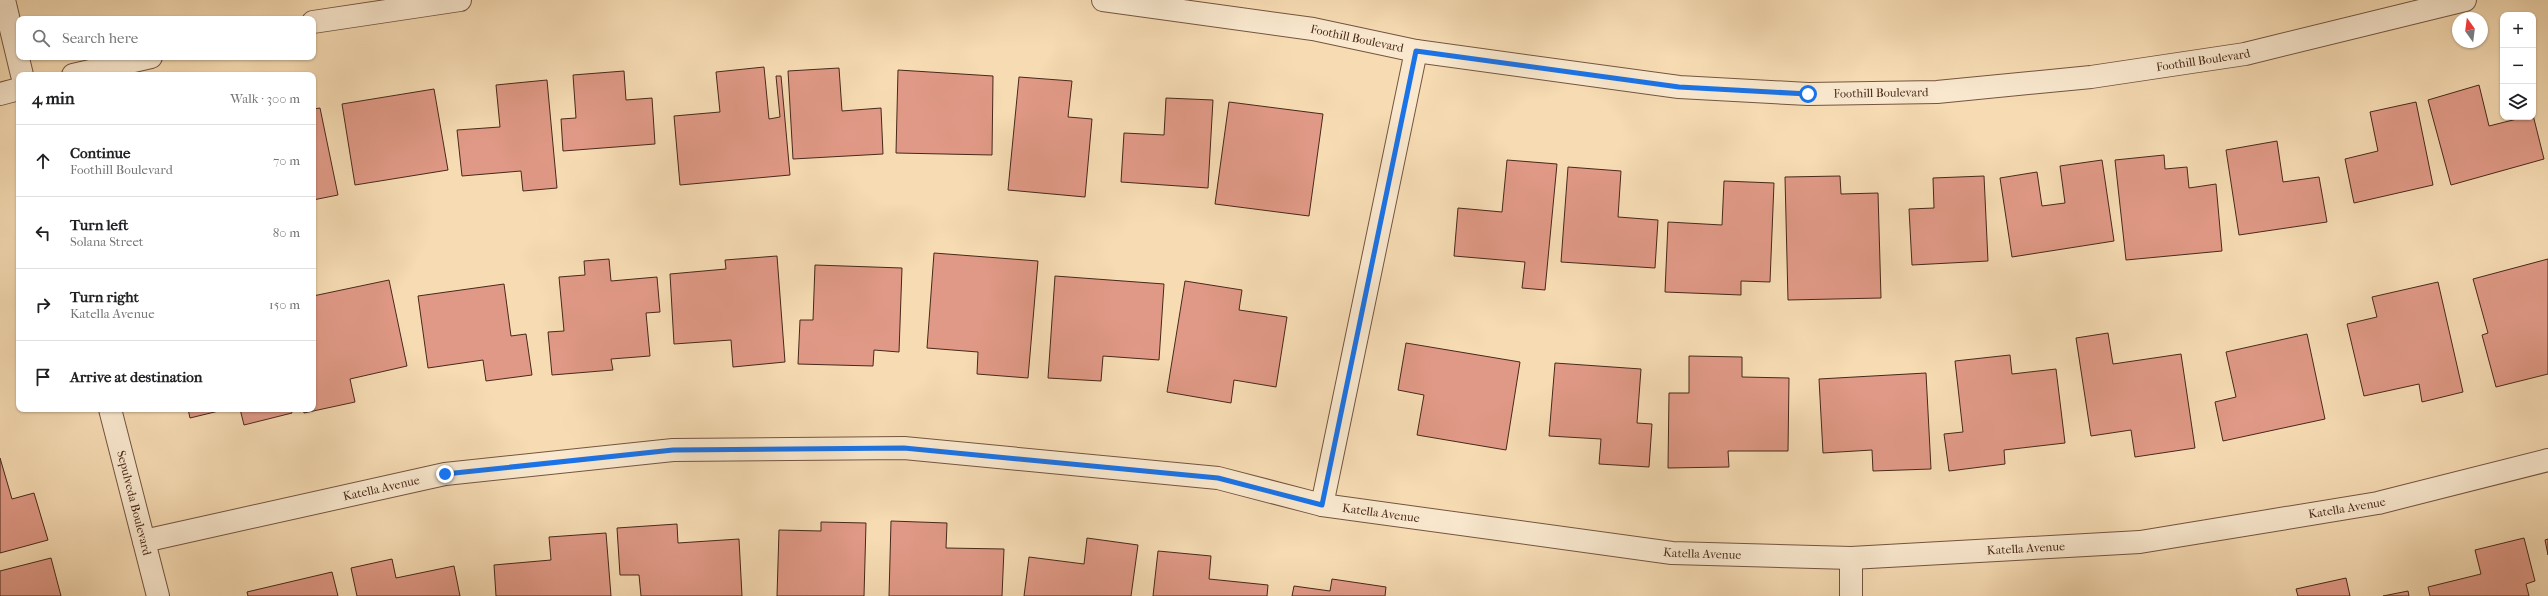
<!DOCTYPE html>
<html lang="en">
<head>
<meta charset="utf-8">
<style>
  body { margin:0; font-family:"IM FELL French Canon",serif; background:#f6f6f6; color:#202124 }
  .controls { position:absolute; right:12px; top:12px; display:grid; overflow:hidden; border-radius:8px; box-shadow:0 1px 3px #0004 }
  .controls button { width:36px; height:36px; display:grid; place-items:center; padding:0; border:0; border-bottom:1px solid #e0e0e0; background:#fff; color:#202124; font:20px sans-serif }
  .compass { position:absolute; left:2452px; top:12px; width:36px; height:36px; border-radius:50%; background:#fff; box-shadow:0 1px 3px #0004; rotate:346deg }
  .stop { position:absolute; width:12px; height:12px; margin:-9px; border:3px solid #1a73e8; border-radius:50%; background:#fff }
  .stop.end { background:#1a73e8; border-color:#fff; box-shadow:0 1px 4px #0008 }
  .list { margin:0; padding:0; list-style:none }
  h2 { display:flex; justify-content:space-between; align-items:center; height:52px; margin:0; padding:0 16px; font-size:17px }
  h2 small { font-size:13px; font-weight:400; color:#757577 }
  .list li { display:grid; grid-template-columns:26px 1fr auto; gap:12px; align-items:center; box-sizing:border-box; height:72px; padding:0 16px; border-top:1px solid #e0e0e0 }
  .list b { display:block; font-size:15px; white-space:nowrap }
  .list p { margin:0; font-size:13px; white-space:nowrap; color:#757577 }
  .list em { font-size:13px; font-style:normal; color:#757577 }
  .icon { flex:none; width:22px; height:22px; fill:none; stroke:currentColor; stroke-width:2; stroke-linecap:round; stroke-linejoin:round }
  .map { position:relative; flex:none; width:2548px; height:596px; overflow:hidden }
  .search { position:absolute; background:#fff; box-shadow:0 1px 3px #0004; left:16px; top:16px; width:300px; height:44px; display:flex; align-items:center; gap:10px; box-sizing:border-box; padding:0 14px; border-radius:8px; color:#757577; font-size:15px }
  .panel { position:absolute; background:#fff; box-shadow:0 1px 3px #0004; left:16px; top:72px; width:300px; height:340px; border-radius:8px }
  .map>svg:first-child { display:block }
</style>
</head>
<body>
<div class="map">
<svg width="2548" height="596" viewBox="0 0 2548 596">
  <rect width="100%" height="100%" fill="#f6dbb3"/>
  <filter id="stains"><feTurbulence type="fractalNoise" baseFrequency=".005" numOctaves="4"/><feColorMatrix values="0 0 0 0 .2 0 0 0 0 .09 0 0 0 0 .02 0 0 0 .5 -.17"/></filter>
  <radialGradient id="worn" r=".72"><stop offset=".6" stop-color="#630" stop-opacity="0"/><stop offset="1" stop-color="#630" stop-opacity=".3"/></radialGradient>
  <path fill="#e09986" stroke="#482819" d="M764,67l5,52 11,-2 -4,-41h5l9,99 -110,10 -6,-69 46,-4 -4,-40z
    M839,68l3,43 39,-3 2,46 -90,5 -5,-88z
    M898,70l95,6 -1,79 -96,-2z
    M624,71l2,29 26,-2 3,46 -92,7 -2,-32 15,-1 -3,-43z
    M1019,77l53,4 -4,36 24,2 -7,78 -77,-7z
    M547,80l10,108 -34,3 -2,-20 -59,5 -5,-46 43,-3 -4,-42z
    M2479,85l10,41 44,-11 11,44 -93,26 -23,-85z
    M434,89l14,81 -93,15 -13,-81z
    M1166,98l47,2 -5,88 -87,-6 3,-49 40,2z
    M1229,102l94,12 -14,102 -94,-12z
    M2416,102l17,83 -79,18 -9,-44 33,-8 -8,-39z
    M320,108l18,87 -25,5v-91z
    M2277,141l6,41 36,-5 8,45 -88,13 -13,-85z
    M2164,155l1,14 22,-2 2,21 27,-4 6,67 -96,9 -11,-100z
    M1507,160l50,4 -12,126 -23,-2 3,-26 -71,-6 4,-48 44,4z
    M2102,160l12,81 -102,16 -12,-79 37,-6 5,34 23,-3 -5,-37z
    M1568,167l53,4 -3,46 40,3 -3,48 -94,-6z
    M1840,176l1,18 37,-1 3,105 -93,2 -3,-123z
    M1984,176l4,85 -76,4 -3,-56 25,-1 -1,-30z
    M1724,181l50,2 -4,99 -29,-1v14l-76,-3 3,-70 54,3z
    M934,253l104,8 -10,117 -51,-4 1,-22 -51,-4z
    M777,256l8,106 -52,5 -2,-27 -57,4 -4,-70 56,-5 -1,-9z
    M609,259l2,22 46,-4 3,35 -14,1 4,43 -39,3 2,11 -61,5 -4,-43 16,-1 -5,-54 26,-2 -1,-14z
    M2548,259v115l-52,13 -14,-52 6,-2 -15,-54z
    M815,265l87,3 -3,84 -25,-2 -1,16 -75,-2 2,-44h13z
    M1055,276l109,8 -5,76 -56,-4 -2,25 -53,-3z
    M389,280l18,86 -57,13 5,23 -51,11 -1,-4h10v-113z
    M1185,281l57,9 -3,20 48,7 -11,70 -42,-7 -3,23 -64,-11z
    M2438,282l25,110 -41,10 -3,-18 -55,12 -17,-72 30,-7 -5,-20z
    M504,284l7,52 15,-2 6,41 -46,6 -3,-21 -55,8 -10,-72z
    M2108,333l5,31 68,-10 14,94 -60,9 -4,-27 -40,6 -15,-98z
    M2307,334l18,85 -102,22 -8,-39 21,-5 -10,-45z
    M1406,343l114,19 -14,88 -89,-15 7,-40 -26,-5z
    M2010,355l2,19 44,-5 9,74 -61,7 1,14 -56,7 -5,-37 19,-2 -8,-71z
    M1689,356l53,1v20l47,1 -1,73h-60l1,16 -61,1 1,-75h20z
    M1555,363l86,6 -4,54 15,1 -3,43 -50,-3 2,-25 -52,-3z
    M1926,373l5,96 -58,2 -1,-21 -49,3 -4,-74z
    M188,409h39l-37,9z
    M240,409h51l1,4 -48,12z
    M0,458l12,41 22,-6 14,47 -48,13z
    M891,521l56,2 -1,25 58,1 -2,47h-113z
    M821,522l45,1 -2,73h-87l2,-66 42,1z
    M677,524l1,19 61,-4 3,57h-101l-2,-21h-19l-3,-47z
    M606,533l5,63h-115l-2,-31 57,-5 -2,-23z
    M1087,538l51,7 -7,51h-107l5,-39 55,7z
    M2524,538l11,43 -9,3 3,12h-99l-2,-9 53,-13 -6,-24z
    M2548,539v16l-3,-15z
    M1158,551l53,5 -2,23 59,6 -1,11h-114z
    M51,558l10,38h-61v-25z
    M392,559l4,19 58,-12 6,30h-103l-6,-28z
    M332,572l6,24h-90l-1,-4z
    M2346,578l4,18h-52l-2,-7z
    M1332,579l54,8 -1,9h-93l2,-10 36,5z
    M2408,591l1,5h-26z"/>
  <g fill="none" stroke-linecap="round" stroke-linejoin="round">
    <g stroke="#745540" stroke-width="24">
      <g id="street">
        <path d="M4,0l18,75"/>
        <path id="s1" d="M1103,0l210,29 103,22 263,36 129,7 129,-2 154,-15 154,-23 220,-54"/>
        <path d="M313,22l147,-22"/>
        <path d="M73,75l78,-18"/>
        <path d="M0,94l19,-5"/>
        <path id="s2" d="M110,409l48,187"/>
        <path d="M1322,505l94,-454"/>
        <path id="s3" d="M144,541l301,-67 228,-24 231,-2 314,30 104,27 350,48 179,5 289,-16 238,-39 170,-43"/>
        <path d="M1851,596v-38"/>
      </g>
    </g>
    <use href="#street" stroke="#f9e8ce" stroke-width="22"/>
  </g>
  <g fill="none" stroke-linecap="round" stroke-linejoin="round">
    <path stroke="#1a73e8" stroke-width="5" d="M445,474l228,-24 231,-2 314,30 104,27 94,-454 263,36 129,7"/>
  </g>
  <g text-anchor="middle" stroke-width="3" stroke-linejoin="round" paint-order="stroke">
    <g font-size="12" fill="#482819" stroke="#f9e8ce">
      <text dy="4" stroke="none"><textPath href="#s1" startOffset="257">Foothill Boulevard</textPath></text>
      <text dy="4" stroke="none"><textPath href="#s1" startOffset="1109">Foothill Boulevard</textPath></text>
      <text dy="4" stroke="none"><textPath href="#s1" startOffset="785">Foothill Boulevard</textPath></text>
      <text dy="4" stroke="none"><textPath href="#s3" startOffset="243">Katella Avenue</textPath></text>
      <text dy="4" stroke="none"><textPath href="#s2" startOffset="97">Sepulveda Boulevard</textPath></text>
      <text dy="4" stroke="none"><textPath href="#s3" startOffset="2223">Katella Avenue</textPath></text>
      <text dy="4" stroke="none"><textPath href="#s3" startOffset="1251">Katella Avenue</textPath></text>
      <text dy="4" stroke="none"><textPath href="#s3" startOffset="1899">Katella Avenue</textPath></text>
      <text dy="4" stroke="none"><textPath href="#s3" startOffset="1575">Katella Avenue</textPath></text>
    </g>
  </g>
  <rect width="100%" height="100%" filter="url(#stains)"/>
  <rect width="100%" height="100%" fill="url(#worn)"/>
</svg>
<div class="controls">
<button>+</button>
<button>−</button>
<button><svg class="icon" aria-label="layers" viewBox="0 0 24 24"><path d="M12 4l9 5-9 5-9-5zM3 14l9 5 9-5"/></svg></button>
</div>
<svg class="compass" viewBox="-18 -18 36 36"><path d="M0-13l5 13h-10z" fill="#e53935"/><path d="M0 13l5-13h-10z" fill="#757577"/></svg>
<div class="stop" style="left:1808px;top:94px"></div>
<div class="stop end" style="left:445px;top:474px"></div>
<div class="search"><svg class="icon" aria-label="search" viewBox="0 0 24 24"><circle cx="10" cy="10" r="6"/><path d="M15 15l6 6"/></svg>Search here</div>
<section class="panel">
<h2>4 min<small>Walk · 300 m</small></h2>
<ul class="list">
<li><svg class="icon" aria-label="ahead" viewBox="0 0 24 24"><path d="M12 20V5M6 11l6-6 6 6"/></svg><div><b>Continue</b><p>Foothill Boulevard</p></div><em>70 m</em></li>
<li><svg class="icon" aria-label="left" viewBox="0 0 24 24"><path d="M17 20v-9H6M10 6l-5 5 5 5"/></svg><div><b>Turn left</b><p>Solana Street</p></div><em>80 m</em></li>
<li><svg class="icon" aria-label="right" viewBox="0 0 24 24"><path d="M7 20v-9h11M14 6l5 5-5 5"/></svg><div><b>Turn right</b><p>Katella Avenue</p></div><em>150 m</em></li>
<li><svg class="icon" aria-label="arrive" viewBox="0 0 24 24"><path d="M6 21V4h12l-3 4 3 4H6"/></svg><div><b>Arrive at destination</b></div></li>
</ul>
</section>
</div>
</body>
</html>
